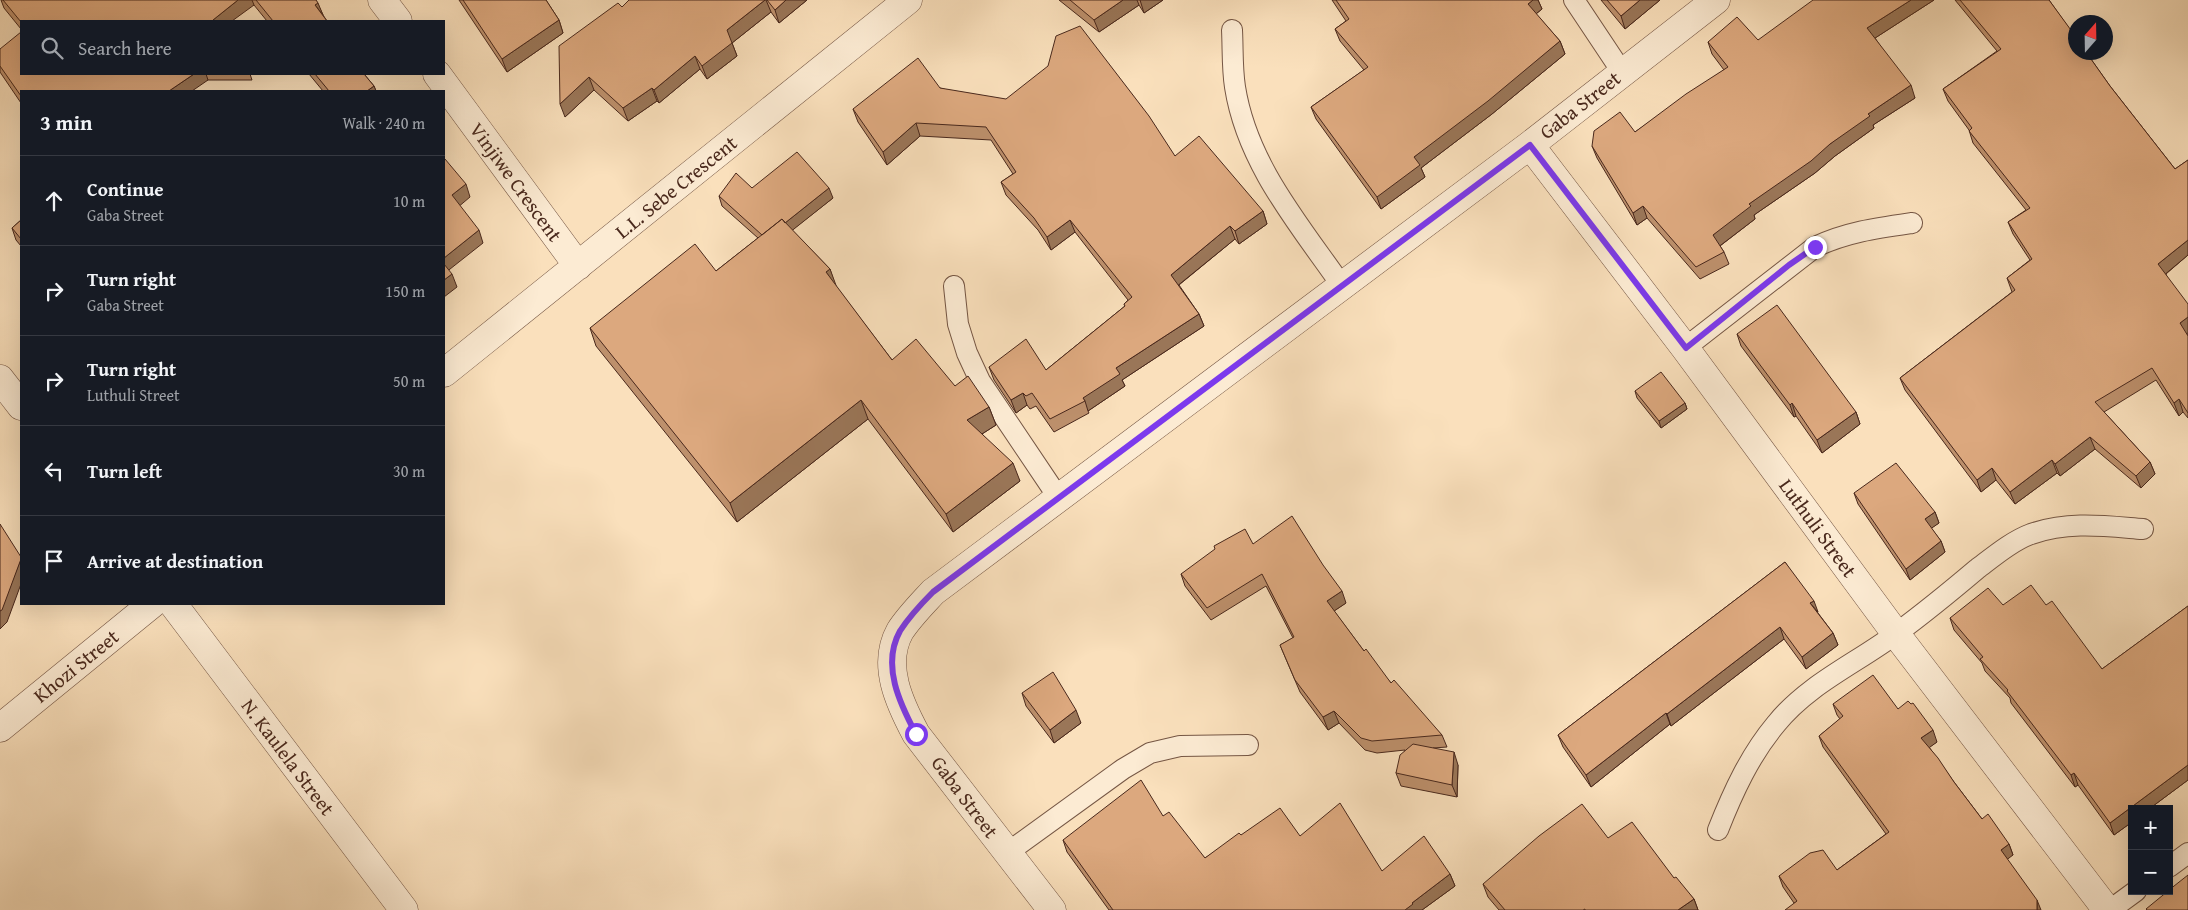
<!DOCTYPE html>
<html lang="en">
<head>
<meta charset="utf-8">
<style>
  body { margin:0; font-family:"Gentium Book Plus",serif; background:#20242c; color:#f1f3f6 }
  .controls { position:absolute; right:15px; bottom:15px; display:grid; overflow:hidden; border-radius:0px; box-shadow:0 5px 20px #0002 }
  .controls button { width:45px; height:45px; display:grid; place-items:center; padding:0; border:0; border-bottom:1px solid #363941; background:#171b24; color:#f1f3f6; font:25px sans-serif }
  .compass { position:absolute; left:2068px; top:15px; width:45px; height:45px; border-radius:50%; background:#171b24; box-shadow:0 5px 20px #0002; rotate:20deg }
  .stop { position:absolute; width:15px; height:15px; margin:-11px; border:4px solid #7c3aed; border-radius:50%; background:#fff }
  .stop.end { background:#7c3aed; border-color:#fff; box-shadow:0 1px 5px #0008 }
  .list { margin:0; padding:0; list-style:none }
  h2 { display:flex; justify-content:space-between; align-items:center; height:65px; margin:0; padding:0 20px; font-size:21px }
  h2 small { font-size:16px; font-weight:400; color:#9ea1a6 }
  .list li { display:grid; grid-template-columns:32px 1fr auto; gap:15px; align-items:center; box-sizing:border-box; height:90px; padding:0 20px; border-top:1px solid #363941 }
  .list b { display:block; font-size:19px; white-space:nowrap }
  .list p { margin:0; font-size:16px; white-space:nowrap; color:#9ea1a6 }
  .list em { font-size:16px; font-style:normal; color:#9ea1a6 }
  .icon { flex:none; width:28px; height:28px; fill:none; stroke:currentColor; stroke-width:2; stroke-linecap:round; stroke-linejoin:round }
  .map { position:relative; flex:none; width:2188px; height:910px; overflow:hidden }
  .search { position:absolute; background:#171b24; box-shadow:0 5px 20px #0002; left:20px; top:20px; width:425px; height:55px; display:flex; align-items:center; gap:12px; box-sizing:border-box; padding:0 18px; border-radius:0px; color:#9ea1a6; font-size:19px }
  .panel { position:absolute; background:#171b24; box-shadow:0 5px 20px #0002; left:20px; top:90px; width:425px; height:515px; border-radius:0px }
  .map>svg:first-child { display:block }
</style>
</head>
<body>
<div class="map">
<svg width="2188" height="910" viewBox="0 0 2188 910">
  <rect width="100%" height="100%" fill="#fae0bc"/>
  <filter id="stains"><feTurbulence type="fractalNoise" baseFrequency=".004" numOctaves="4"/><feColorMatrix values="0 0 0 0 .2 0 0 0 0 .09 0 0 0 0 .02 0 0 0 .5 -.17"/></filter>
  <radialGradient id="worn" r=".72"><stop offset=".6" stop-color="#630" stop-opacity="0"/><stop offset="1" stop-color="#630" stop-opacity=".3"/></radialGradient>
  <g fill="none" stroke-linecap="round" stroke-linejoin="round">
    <g stroke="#755644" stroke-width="22">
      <path id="service" d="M1574,0l48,72
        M1232,30c1,19 0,38 3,57 12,77 64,137 107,199
        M954,286l4,38 9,29 13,28 78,116
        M1685,348l130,-101c32,-15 62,-19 97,-24
        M1718,830c15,-38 32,-75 58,-106 32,-40 81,-61 121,-91 27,-20 54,-42 80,-64 16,-12 35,-28 54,-35 38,-13 73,-8 112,-5
        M1007,853l116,-84 27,-16 30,-7 68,-1
        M2169,867l19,-14
        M2110,910l26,-19"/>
    </g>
    <g stroke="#755644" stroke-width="29">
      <path id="minor" d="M382,0l16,21
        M437,74l141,192
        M1530,145l155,203 211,286 211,276
        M444,373l464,-373
        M0,728l152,-124
        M1052,910l-136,-176c-16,-30 -35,-69 -16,-103 9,-14 22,-27 33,-39l597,-447 186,-145"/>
    </g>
    <g stroke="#755644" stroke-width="29">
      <path id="tertiary" d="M0,379l21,27
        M173,604l231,306"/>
    </g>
    <use href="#service" stroke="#fcebd3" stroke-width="20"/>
    <use href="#minor" stroke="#fcebd3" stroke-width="28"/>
    <use href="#tertiary" stroke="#fcebd3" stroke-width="28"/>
  </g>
  <path fill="#bd906c" stroke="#49281c" d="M1,0h315l7,15 4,6h-60l-13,-16 -233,16v8l-17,-21z
    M459,0h87l13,20 4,13 -56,39z
    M629,0h178l-28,23 -8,-11 -39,31 5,13 -30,23 -7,-10 -41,34 -2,-2 -29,20 -34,-31 -29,27 57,-110z
    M1059,0h104l-19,13 -5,-8 -40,27z
    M1332,0h206l4,9 -6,5 24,27 5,13 -73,60 -71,54 4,9 -44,32 -65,-90 -5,-12 53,-37 -24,-29 -5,-12 11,-8z
    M1601,0h59l-35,29z
    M1934,0l-59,38 40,60 -42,27 1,3 -39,28 -20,17 -61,42 1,4 -35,27 4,6 5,12 -29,15 -53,-61 -10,7 -40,-67 -5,-12 43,-14 89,-62 -12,-16 -4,-12 50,-2z
    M1955,0h94l61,86 65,83 13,-9v95l-22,19 22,62v82l-5,-6 -4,4 -23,-36 -52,32 46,50 5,12 -14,14 -46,-39 -35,27 -3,-3 -42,31 -19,-24 -15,12 -76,-102 -5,-12 112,-86 -5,-14 23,-18 -17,-26 -5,-12 18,-12 -53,-67 -4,-13 -21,-29 -5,-12 54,-38z
    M0,49l21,25h229l2,6h-44l-187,11v12l-21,-31z
    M309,74h55l10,12 2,5h-53z
    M940,88l235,68 88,55 4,13 -28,20 -4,-5 -56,46 20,29 5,12 -82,54 3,6 -37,25 1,2 -35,19 -18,-26 -6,3 -3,-4 -11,8 -22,-33 -5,-13 57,3 79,-64 -1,-2 4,-4 -53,-68 -24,18 -13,-20 -32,-35 -5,-13 12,-8 -22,-34 -71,-4 -33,29 -29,-43 -5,-13z
    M752,188l81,10 -41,32 38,39 5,16 57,75 63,26 34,21 7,18 -14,9 38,47 -67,51 -85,-113 -131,103 -141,-176 -6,-18 126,-57 42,-33 -36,-32 -3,-10z
    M21,220v26l-5,-6 -4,-12z
    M1737,334l119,78 4,12 -38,29 -26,-37 -2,1 -53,-71z
    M1635,391l50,12 2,6 -26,19 -24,-30z
    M1854,493l81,19 4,11 -8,5 10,13 4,11 -35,28 -52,-76z
    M1253,544l93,59 -12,8 30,40 27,32 51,52 5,12 -14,1 25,17 -1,32 -56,-11 -5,-13 9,-23 -28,3 -12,-3 -26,-27 -11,7 -28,-38 -20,-47 13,-7 -27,-52 -55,34 -26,-34 -4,-12z
    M1785,562l33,51 15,20 5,12 -32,24 -22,-30 -113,87 -1,-2 -79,63 -28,-40 -5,-12z
    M2003,605h43l56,64 86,-63v174l-39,29h-17v13l-18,13 -36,-50 -3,2 -64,-84 -1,-5 -25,-27 -3,-8 -28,-33 -4,-12z
    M1022,693l59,30 -27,20 -28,-37z
    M1833,704l65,5 39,33 -8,5 25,35 28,37 27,25 4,11 -219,48 -11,-16 -4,-11 58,-6 49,-36 -63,-87 -4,-11 21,-17 -3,-4z
    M1163,816l42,42 36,-23 59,1 82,35 68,3 5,12 -33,24h-313l-42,-58 -4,-12z
    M1608,838l66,40 20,21 4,11h-199l-11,-13 -5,-13z"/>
  <path fill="#9a7658" stroke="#49281c" d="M238,0h14l2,5 -22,16h-19v-1z
    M765,0h1l5,12 -39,31 5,13 -30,23 -5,-13 25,-36z
    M786,0h21l-28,23 -4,-13z
    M1123,0h14l2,5 -40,27 -5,-12z
    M1140,0h23l-19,13z
    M1533,0h5l4,9 -10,8 -4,-13z
    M1640,0h20l-35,29 -4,-13z
    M1911,0h23l-62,40 -5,-12z
    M318,3l5,12 -8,-10z
    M559,20l4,13 -56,39 -5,-13z
    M1560,41l5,13 -73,60 -71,54 4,9 -44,32 -4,-12 37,-40z
    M695,56l5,13 -41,34 -5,-13z
    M194,74h12l2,6 -16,11h-23z
    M589,77l5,13 -29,27 -5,-13z
    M1911,85l4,13 -42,27 1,3 -39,28 -20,17 -61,42 1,4 -38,29 -4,-13 36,-31 81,-60 38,-30z
    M374,86l2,5h-9z
    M652,88l5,13 -29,20 -5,-13z
    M916,123l4,13 -33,29 -4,-13z
    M466,184l4,13 -13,11 -5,-13z
    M829,188l4,10 -63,50 -4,-10z
    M1643,206l4,12 -10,7 -4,-12z
    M1263,211l4,13 -28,20 -4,-13z
    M1070,220l5,12 -24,18 -4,-13z
    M1230,226l5,13 -59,48 -5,-12z
    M479,230l4,13 -38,30 -1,-4v-11z
    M2188,240v15l-25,21 -5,-12z
    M830,269l7,19 -11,-16z
    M452,274l5,13 -13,10v-17z
    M1199,314l5,12 -82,54 3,6 -37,25 -3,-10 -2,-3 33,-30z
    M2188,317v16l-4,2 -4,-12z
    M1023,393l4,12 -11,8 -5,-13z
    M2179,399l4,13 -4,4 -5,-13z
    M861,400l7,19 -131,103 -7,-19z
    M1685,403l2,6 -26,19 -2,-7z
    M1792,403l4,13 -2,1 -4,-12z
    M989,407l7,18 -22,14 -7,-19z
    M1856,412l4,12 -38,29 -5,-13z
    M2090,437l5,12 -35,27 -5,-12z
    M2052,460l5,13 -42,31 -5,-12z
    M2150,462l5,12 -14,14 -5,-12z
    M1013,463l7,18 -67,51 -7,-18z
    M1992,468l4,12 -15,12 -4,-12z
    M1935,512l4,11 -10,7 -4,-11z
    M1941,541l4,11 -35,28 -4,-11z
    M21,559v25l-14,38 -7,7v-18z
    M1342,591l4,12 -15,10 -4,-12z
    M1814,601l4,11 -8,-9z
    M1780,627l4,12 -113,87 -4,-12z
    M1833,633l5,12 -32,24 -4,-12z
    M1076,710l5,13 -27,20 -4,-13z
    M1334,711l5,12 -11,7 -5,-13z
    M1666,713l4,11 -79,63 -5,-12z
    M1933,730l4,12 -11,8 -5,-12z
    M1454,752l4,13 -1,32 -5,-12z
    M2188,765v15l-39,29h-17v13l-18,13 -4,-12z
    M2074,773l4,12 -3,2 -4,-12z
    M2009,844l4,11 -8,6 -4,-11z
    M1450,874l5,12 -33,24h-17l7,-7z
    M1694,899l4,11h-20z
    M2037,900l4,10h-4z"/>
  <path fill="#dca87e" stroke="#49281c" d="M3,0h235l-25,20 1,1h-193v1z
    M256,0h60l2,3 -3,2 12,16h-54z
    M463,0h83l13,20 -57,39z
    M629,0h136l-38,30 5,13 -30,23 -7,-10 -41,34 -2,-2 -29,20 -34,-31 -29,27 -1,-58 59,-43 4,4z
    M767,0h19l-11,10z
    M1070,0h53l-29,20z
    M1336,0h197l-5,4 32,37 -72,60 -74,56 6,8 -43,32 -66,-90 57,-40 -33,-38 14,-10z
    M1607,0h33l-19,16z
    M1813,0h98l-44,28 44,57 -43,29 2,2 -40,28 -19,17 -62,43 2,2 -38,29 11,17 -28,15 -53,-61 -10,7 -41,-67 2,-15 26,-19 15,20 51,-38 42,-27 -20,-25 29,-25 21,23z
    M1960,0h89l27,37v15h10l24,34 65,83 13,-9v80l-30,24 30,40v13l-8,6 8,13v77l-9,-14 -5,4 -22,-35 -57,34 55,60 -14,14 -46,-39 -35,27 -3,-4 -42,32 -18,-24 -15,12 -77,-102 115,-88 -8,-12 25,-19 -24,-37 22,-14 -61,-77 3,-3 -29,-39 58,-40z
    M1080,26l69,90 26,40 24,-20 64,75 -28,20 -5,-5 -59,49 28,39 -83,54 4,6 -37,24 2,3 -35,18 -18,-26 -6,3 -3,-3 -12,7 -22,-33 37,-28 20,31 79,-64 -1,-2 8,-7 -62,-77 -23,17 -13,-19 -33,-36 15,-10 -30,-45 -70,-4 -33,29 -30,-43 65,-51 22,30 66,11 42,-33 8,-30z
    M21,32v42h173l-25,17h-148v5l-21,-30v-17z
    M315,74h49l10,12 -7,5h-38z
    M797,152l32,36 -44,35 -3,-4 -20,16 -43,-39 17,-23 16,15z
    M445,159l21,25 -14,11 27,35 -35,28v-98z
    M782,219l48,50 -4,3 66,88 24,-21 39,47 13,-10 21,31 -22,13 46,43 -67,51 -85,-114 -131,103 -140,-175 105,-84 21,27z
    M21,220v19l-9,-11z
    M444,264l8,10 -8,6z
    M1777,305l79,107 -39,28 -25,-37 -2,2 -53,-71z
    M1661,372l24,31 -26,18 -24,-30z
    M1896,463l39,49 -10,7 16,22 -35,28 -52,-76z
    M1292,516l31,49 19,26 -15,10 37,50 2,-2 25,34 3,-3 48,55 -70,6 -11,-3 -27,-27 -11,6 -28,-37 -15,-35 14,-8 -32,-63 -55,34 -26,-34 34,-25 -1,-3 31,-17 8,15z
    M0,524l21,33v2l-19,51 -2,1z
    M1785,562l29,39 -4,2 23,30 -31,24 -22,-30 -113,87 -1,-1 -80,62 -28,-40z
    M2031,585l15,20 6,-4 50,68 86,-63v159l-78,58 -36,-50 -3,2 -64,-84 1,-1 -28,-31 3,-2 -33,-39 38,-30 15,17z
    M1053,672l23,38 -26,20 -28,-37z
    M1873,675l25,34 10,-8 3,3 2,-1 20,27 -12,8 17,20 16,24 28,37 6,-5 21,30 -8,6 36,50v10h-252l12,-9 -18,-25 31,-23 13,-3 14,20 52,-38 -70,-96 24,-20 -10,-12z
    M1413,744l41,8 -2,33 -56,-12 4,-18z
    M1141,780l22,36 6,-4 36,46 34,-25 2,2 39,-27 20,28 40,-33 42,68 42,-35 26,38 -38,29 1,1 -8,6h-292l-50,-70z
    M1582,804l26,34 24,-16 42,56 2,-1 18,22 -16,11h-93v-1l-2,1h-78l-22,-26 56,-48z
    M2188,875v35h-41l-1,-1 22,-18h1v-1z"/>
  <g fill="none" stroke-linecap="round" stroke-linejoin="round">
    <path stroke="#7c3aed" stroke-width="6" d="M916,734c-16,-30 -35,-69 -16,-103 9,-14 21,-27 33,-39l597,-447 156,203 103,-83 26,-18"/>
  </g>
  <g text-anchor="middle" stroke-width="4" stroke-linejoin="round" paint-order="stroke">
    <g font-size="20" fill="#49281c" stroke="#fcebd3">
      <text transform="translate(1580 105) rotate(-38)" y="7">Gaba Street</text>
      <text transform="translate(516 182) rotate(54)" y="7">Vinjiwe Crescent</text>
      <text transform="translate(676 187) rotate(-39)" y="7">L.L. Sebe Crescent</text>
      <text transform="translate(1818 528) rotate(54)" y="7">Luthuli Street</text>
      <text transform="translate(76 666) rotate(-39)" y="7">Khozi Street</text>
      <text transform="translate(288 757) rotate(53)" y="7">N. Kaulela Street</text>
      <text transform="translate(965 797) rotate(53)" y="7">Gaba Street</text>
    </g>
  </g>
  <rect width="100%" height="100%" filter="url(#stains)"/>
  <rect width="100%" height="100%" fill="url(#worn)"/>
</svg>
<div class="controls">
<button>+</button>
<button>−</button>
</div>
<svg class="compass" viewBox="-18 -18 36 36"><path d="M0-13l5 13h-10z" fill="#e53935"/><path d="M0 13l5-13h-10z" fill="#9ea1a6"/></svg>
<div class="stop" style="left:916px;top:734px"></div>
<div class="stop end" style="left:1815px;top:247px"></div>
<div class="search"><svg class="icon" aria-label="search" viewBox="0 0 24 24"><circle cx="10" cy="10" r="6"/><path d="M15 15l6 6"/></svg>Search here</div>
<section class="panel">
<h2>3 min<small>Walk · 240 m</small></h2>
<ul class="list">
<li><svg class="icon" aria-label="ahead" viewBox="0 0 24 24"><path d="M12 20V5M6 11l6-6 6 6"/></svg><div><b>Continue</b><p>Gaba Street</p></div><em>10 m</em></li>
<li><svg class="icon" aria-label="right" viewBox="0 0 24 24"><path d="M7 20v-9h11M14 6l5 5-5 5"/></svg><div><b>Turn right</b><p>Gaba Street</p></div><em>150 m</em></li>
<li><svg class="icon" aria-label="right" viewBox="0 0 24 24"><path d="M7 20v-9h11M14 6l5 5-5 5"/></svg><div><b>Turn right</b><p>Luthuli Street</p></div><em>50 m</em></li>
<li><svg class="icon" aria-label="left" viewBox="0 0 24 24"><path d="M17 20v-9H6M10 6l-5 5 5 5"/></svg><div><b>Turn left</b></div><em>30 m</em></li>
<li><svg class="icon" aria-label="arrive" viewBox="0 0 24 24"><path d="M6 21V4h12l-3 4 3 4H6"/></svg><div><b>Arrive at destination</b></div></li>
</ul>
</section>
</div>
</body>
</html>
